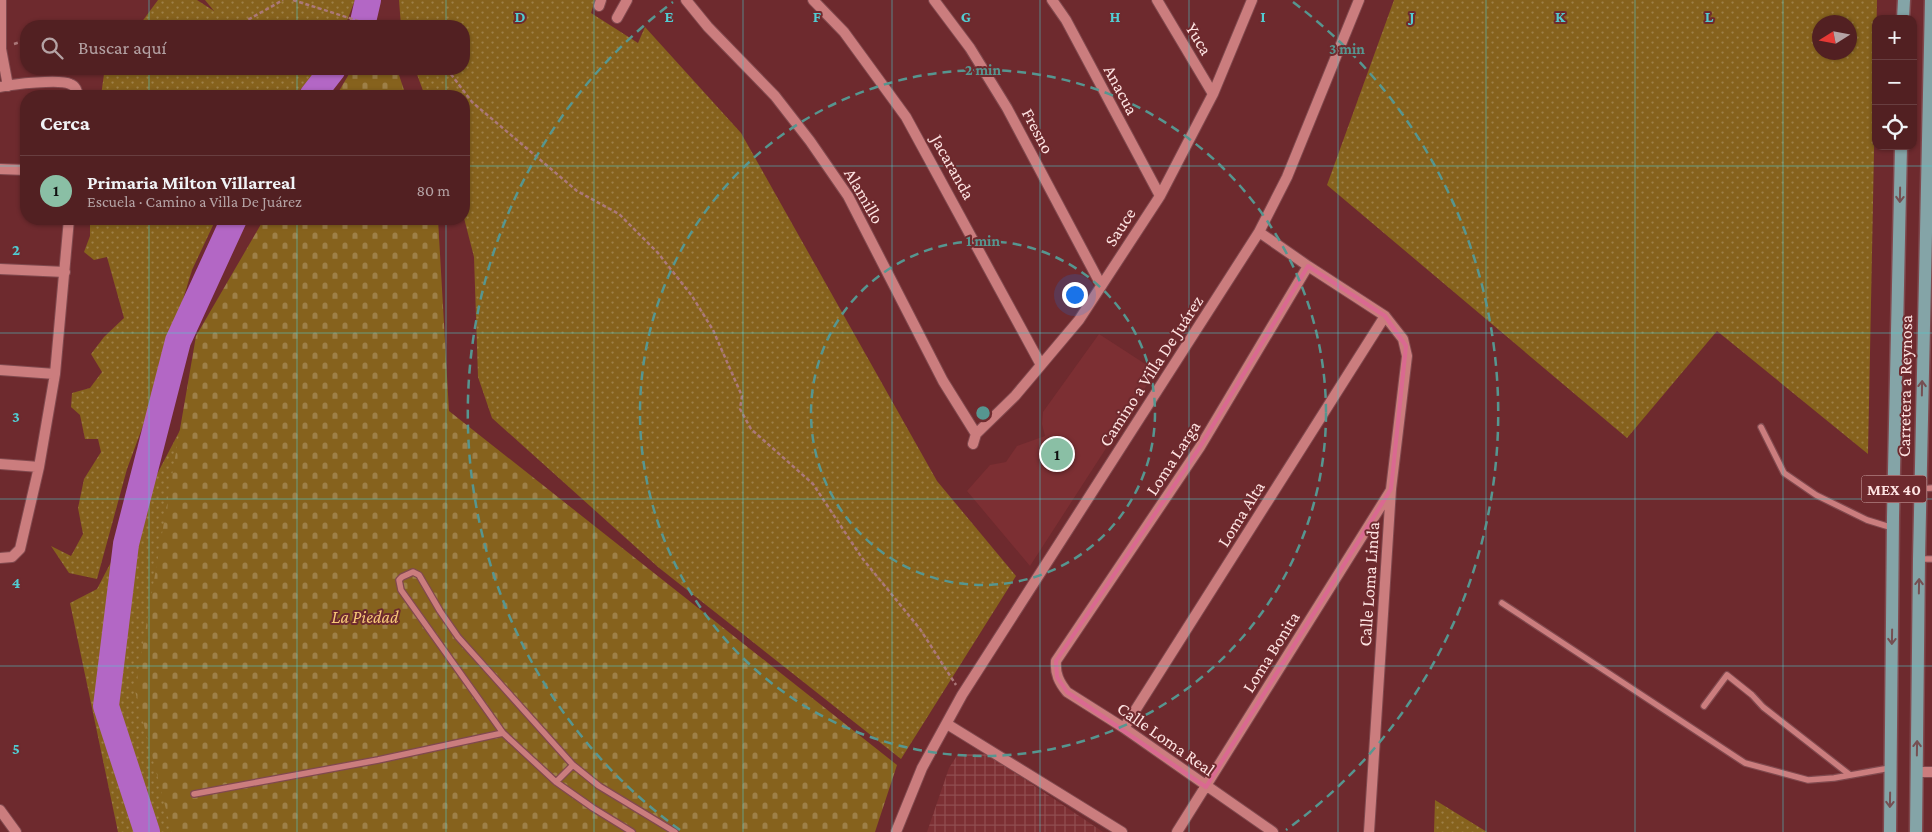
<!DOCTYPE html>
<html lang="es">
<head>
<meta charset="utf-8">
<style>
  body { margin:0; font-family:"Crimson Pro",serif; background:#58282a; color:#f1f3f6 }
  .controls { position:absolute; right:15px; top:15px; display:grid; overflow:hidden; border-radius:10px; box-shadow:0 1px 4px #0004 }
  .controls button { width:45px; height:45px; display:grid; place-items:center; padding:0; border:0; border-bottom:1px solid #683e40; background:#522022; color:#f1f3f6; font:25px sans-serif }
  .compass { position:absolute; left:1812px; top:15px; width:45px; height:45px; border-radius:50%; background:#522022; box-shadow:0 1px 4px #0004; rotate:259deg }
  .you { position:absolute; left:1074px; top:294px; width:18px; height:18px; margin:-12px; border:4px solid #fff; border-radius:50%; background:#1a73e8; box-shadow:0 0 0 8px #1a73e833 }
  .badge { display:grid; place-items:center; width:32px; height:32px; border-radius:50%; background:#8abfa5; color:#111; font-size:16px; font-weight:700 }
  .pin { position:absolute; translate:-50% -50%; border:2px solid #fff; box-shadow:0 1px 5px #0006 }
  .list { margin:0; padding:0; list-style:none }
  h2 { display:flex; justify-content:space-between; align-items:center; height:65px; margin:0; padding:0 20px; font-size:21px }
  h2 small { font-size:16px; font-weight:400; color:#b5a3a5 }
  .list li { display:grid; grid-template-columns:32px 1fr auto; gap:15px; align-items:center; box-sizing:border-box; height:70px; padding:0 20px; border-top:1px solid #683e40 }
  .list b { display:block; font-size:19px; white-space:nowrap }
  .list p { margin:0; font-size:16px; white-space:nowrap; color:#b5a3a5 }
  .list em { font-size:16px; font-style:normal; color:#b5a3a5 }
  .icon { flex:none; width:28px; height:28px; fill:none; stroke:currentColor; stroke-width:2; stroke-linecap:round; stroke-linejoin:round }
  .map { position:relative; flex:none; width:1932px; height:832px; overflow:hidden }
  .search { position:absolute; background:#522022; box-shadow:0 1px 4px #0004; left:20px; top:20px; width:450px; height:55px; display:flex; align-items:center; gap:12px; box-sizing:border-box; padding:0 18px; border-radius:20px; color:#b5a3a5; font-size:19px }
  .panel { position:absolute; background:#522022; box-shadow:0 1px 4px #0004; left:20px; top:90px; width:450px; height:135px; border-radius:20px }
  .map>svg:first-child { display:block }
</style>
</head>
<body>
<div class="map">
<svg width="1932" height="832" viewBox="0 0 1932 832">
  <defs>
    <pattern id="industrial-grid" width="8" height="8" patternUnits="userSpaceOnUse" patternTransform="scale(1.25)"><rect width="8" height="8" fill="#7c2f33"/><path d="M0 4h8M4 0v8" fill="none" stroke="#904d50"/></pattern>
    <pattern id="grass-dots" width="8" height="8" patternUnits="userSpaceOnUse" patternTransform="scale(1.25)"><rect width="8" height="8" fill="#86621d"/><path d="M2 2h.1M6 6h.1" fill="none" stroke="#9e8048" stroke-width="1.8" stroke-linecap="round"/></pattern>
    <pattern id="cemetery-stones" width="16" height="16" patternUnits="userSpaceOnUse" patternTransform="scale(1.25)"><rect width="16" height="16" fill="#86621d"/><path d="M2 7V4a2 2 0 0 1 4 0v3zM10 15v-3a2 2 0 0 1 4 0v3z" fill="#9e8048"/></pattern>
  </defs>
  <rect width="100%" height="100%" fill="#6e2a2e"/>
  <path fill="#7c2f33" d="M1099,334l57,37 -126,195 -63,-75 23,-26 16,-3 11,-16 28,-10 -3,-12 1,-12z"/>
  <path fill="url(#industrial-grid)" d="M958,754h29l116,78h-176l22,-64z"/>
  <path fill="url(#grass-dots)" fill-rule="evenodd" d="M158,0h39l17,11 -9,-11h150l-10,26h-213l9,-3z
    M399,0h196l-4,13 47,30 7,-16 96,106 196,348 79,95 -115,183 -243,-192 -166,-149 -14,-41 -4,-120 -10,-39v-122h-39l-10,-27h49v-43h-63z
    M1394,0h483l-9,454 -151,-123 -90,107 -300,-253zM1820,22h30v30h-30z
    M45,69h273l-23,27h-194l3,-22 -58,-4z
    M90,219h126l-24,51 -41,134 -24,65 -30,110 -28,-6 -18,-27 20,10 12,-22 -5,-26 6,-29 17,-27 -3,-13h-13l-5,-24 -9,-8 1,-14 18,-5 12,-16 -11,-18 13,-17 20,-19 -17,-61 -13,3 -10,-8 6,-16z
    M201,390l-17,442h-66l-48,-229 27,-14z
    M1435,800l52,32h-53z"/>
  <path fill="url(#cemetery-stones)" d="M352,69h45l9,27h-70z
    M264,219h174l11,192 448,354 -22,67h-703l-37,-141 61,-355z"/>
  <g fill="none" stroke-linecap="round" stroke-linejoin="round">
    <path stroke="#b367c5" stroke-width="26" d="M362,26l6,-26
      M312,96l21,-27
      M147,832l-41,-126 20,-162 52,-203 56,-122"/>
    <g stroke="#80494e" stroke-width="8">
      <path id="service" d="M1761,427l23,46 32,22 51,25 26,8
        M1920,489l12,-1
        M1919,559h13
        M1502,603l243,160 63,17 26,-2 56,-10
        M1704,706l23,-31 25,20 11,12 87,68
        M556,782l17,-17
        M194,794l184,-34 125,-27
        M632,832l-39,-24 -37,-26 -53,-49 -102,-143 -2,-10 3,-3 11,-5 6,3 21,36 18,26 115,128 26,21 76,46"/>
    </g>
    <g stroke="#80494e" stroke-width="12">
      <path id="minor" d="M1,0v49l7,37
        M686,0l22,27 67,69 35,45 38,55 95,185 33,53
        M813,0l31,32 62,85 135,248
        M934,0l36,48 37,60 94,177
        M1052,0l14,20 94,176
        M1157,0l56,94
        M599,6l2,-6
        M617,18l10,-18
        M0,87c13,-3 60,-8 70,-3 6,2 7,7 8,12
        M0,169l26,1
        M1259,232l49,34 77,50 18,23 4,17 -16,133 -22,343
        M0,269l65,3
        M0,370l55,4
        M973,444l3,-10 39,-38 64,-76 81,-124 53,-102 39,-94
        M0,464l39,3
        M0,558l12,-1 8,-8 19,-82 16,-93 14,-155
        M947,724l175,108
        M1124,728l261,-412
        M0,810l16,22
        M896,832l26,-64 40,-73 297,-463 28,-55 72,-177
        M1177,832l214,-342
        M1273,832l-149,-104 -57,-36c-8,-10 -12,-18 -11,-31l144,-214 108,-181"/>
    </g>
    <g stroke="#80494e" stroke-width="12">
      <path id="tertiary" d="M1916,772h16"/>
    </g>
    <g stroke="#80494e" stroke-width="15">
      <path id="primary" d="M1903,19l1,-19
        M1890,832l3,-315 8,-371
        M1916,832l3,-273 12,-559"/>
    </g>
    <path stroke="#ab787a" stroke-width="2.5" stroke-dasharray="4 2.5" stroke-linecap="butt" d="M293,0l81,26
      M237,26l46,-26
      M14,44l12,-4
      M447,69l25,33 105,89 42,23 39,39 34,43 21,34 29,66 -2,13 11,20 62,55 49,74 58,71 36,56"/>
    <use href="#service" stroke="#cb7d7e" stroke-width="5.5"/>
    <use href="#minor" stroke="#cb7d7e" stroke-width="10"/>
    <use href="#tertiary" stroke="#cb7d7e" stroke-width="10"/>
    <use href="#primary" stroke="#84a4a7" stroke-width="12"/>
  </g>
  <defs><path id="oneway-shaft" d="M-6 0H5M1.5-3L5.5 0L1.5 3" fill="none" stroke-width="1.6" stroke-linecap="round" stroke-linejoin="round" transform="scale(1.25)"/></defs>
  <g stroke="#754f52">
    <use href="#oneway-shaft" transform="translate(1900 195) rotate(91)"/>
    <use href="#oneway-shaft" transform="translate(1922 388) rotate(-89)"/>
    <use href="#oneway-shaft" transform="translate(1919 586) rotate(-89)"/>
    <use href="#oneway-shaft" transform="translate(1892 637) rotate(91)"/>
    <use href="#oneway-shaft" transform="translate(1917 748) rotate(-89)"/>
    <use href="#oneway-shaft" transform="translate(1890 800) rotate(91)"/>
  </g>
  <path fill="none" stroke="#da6991" stroke-width="4" stroke-linejoin="round" d="M1308,266l77,50 21,30 -15,143 -185,298 -139,-95 -10,-15 -1,-16 144,-214z"/>
  <path fill="none" stroke="#51ccd2" stroke-width="1" stroke-opacity="0.55" d="M149,0v26M297,0v26M446,0v26M594,0v832M743,0v832M892,0v832M1040,0v832M1189,0v832M1338,0v832M1486,0v832M1635,0v832M1783,0v832M149,69v27M297,69v27M446,69v27M0,166h26M464,166h1468M149,219v613M297,219v613M446,219v613M0,333h1932M0,499h1932M0,666h1932"/>
  <g fill="none" stroke="#569690" stroke-width="2.5" stroke-dasharray="9 6">
    <circle cx="983" cy="413" r="172"/>
    <circle cx="983" cy="413" r="343"/>
    <path d="M680 830A515 515 0 0 1 673 2M1293 2A515 515 0 0 1 1286 830"/>
  </g>
  <g text-anchor="middle" stroke-width="4" stroke-linejoin="round" paint-order="stroke">
    <rect fill="#6e2a2e" stroke="#d2abab" stroke-width="1" x="1861.5" y="475.5" width="65" height="27" rx="4"/>
    <g font-size="16" font-weight="bold" fill="#fde2e1">
      <text x="1894" y="495">MEX 40</text>
    </g>
    <g font-size="18" fill="#fde2e1" stroke="#6e2a2e">
      <text transform="translate(1199 39) rotate(59)" y="6">Yuca</text>
      <text transform="translate(1121 90) rotate(62)" y="6">Anacua</text>
      <text transform="translate(1038 131) rotate(62)" y="6">Fresno</text>
      <text transform="translate(953 167) rotate(61)" y="6">Jacaranda</text>
      <text transform="translate(864 196) rotate(60)" y="6">Alamillo</text>
      <text transform="translate(1120 227) rotate(-57)" y="6">Sauce</text>
      <text transform="translate(1151 371) rotate(-57)" y="6">Camino a Villa De Juárez</text>
      <text transform="translate(1905 386) rotate(-89)" y="6">Carretera a Reynosa</text>
      <text transform="translate(1173 458) rotate(-57)" y="6">Loma Larga</text>
      <text transform="translate(1241 514) rotate(-58)" y="6">Loma Alta</text>
      <text transform="translate(1369 584) rotate(-86)" y="6">Calle Loma Linda</text>
      <text transform="translate(1271 652) rotate(-58)" y="6">Loma Bonita</text>
      <text transform="translate(1166 739) rotate(35)" y="6">Calle Loma Real</text>
    </g>
    <g font-size="18" font-style="italic" fill="#f7c878" stroke="#6e2a2e">
      <text x="365" y="623">La Piedad</text>
    </g>
  </g>
  <g font-size="16" text-anchor="middle" font-weight="bold" fill="#51ccd2" stroke="#6e2a2e" stroke-width="4" stroke-linejoin="round" paint-order="stroke">
    <text x="520" y="22">D</text>
    <text x="669" y="22">E</text>
    <text x="817" y="22">F</text>
    <text x="966" y="22">G</text>
    <text x="1115" y="22">H</text>
    <text x="1263" y="22">I</text>
    <text x="1412" y="22">J</text>
    <text x="1560" y="22">K</text>
    <text x="1709" y="22">L</text>
    <text x="16" y="255">2</text>
    <text x="16" y="422">3</text>
    <text x="16" y="588">4</text>
    <text x="16" y="754">5</text>
  </g>
  <circle cx="983" cy="413" r="8" fill="#569690" stroke="#6e2a2e" stroke-width="2.5"/>
  <g font-size="15" text-anchor="middle" font-weight="bold" fill="#569690" stroke="#6e2a2e" stroke-width="4" stroke-linejoin="round" paint-order="stroke">
    <text x="1347" y="54">3 min</text>
    <text x="983" y="75">2 min</text>
    <text x="983" y="246">1 min</text>
  </g>
</svg>
<div class="controls">
<button>+</button>
<button>−</button>
<button><svg class="icon" aria-label="locate" viewBox="0 0 24 24"><circle cx="12" cy="12" r="6"/><path d="M12 2v4M12 18v4M2 12h4M18 12h4"/></svg></button>
</div>
<svg class="compass" viewBox="-18 -18 36 36"><path d="M0-13l5 13h-10z" fill="#e53935"/><path d="M0 13l5-13h-10z" fill="#b5a3a5"/></svg>
<div class="you"></div>
<div class="pin badge" style="left:1057px;top:454px">1</div>
<div class="search"><svg class="icon" aria-label="search" viewBox="0 0 24 24"><circle cx="10" cy="10" r="6"/><path d="M15 15l6 6"/></svg>Buscar aquí</div>
<section class="panel">
<h2>Cerca<small></small></h2>
<ul class="list">
<li><span class="badge">1</span><div><b>Primaria Milton Villarreal</b><p>Escuela · Camino a Villa De Juárez</p></div><em>80 m</em></li>
</ul>
</section>
</div>
</body>
</html>
